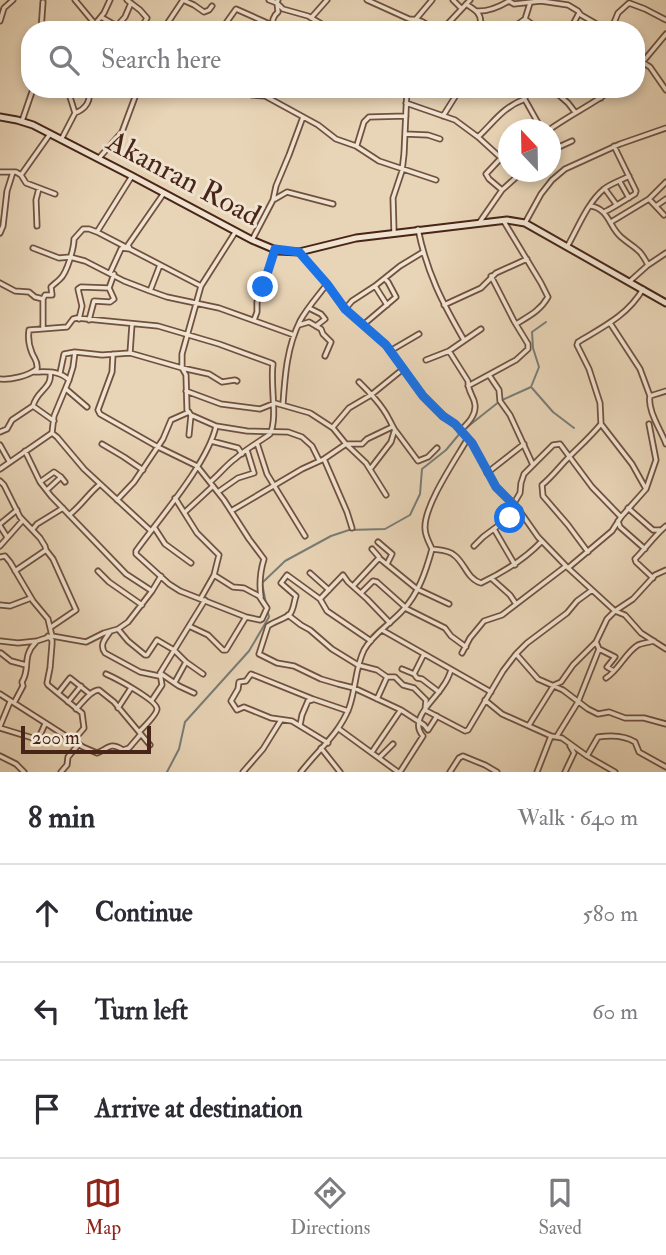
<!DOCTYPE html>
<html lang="en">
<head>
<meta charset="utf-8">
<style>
  body { margin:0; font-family:"IM FELL Double Pica",serif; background:#f7f7f7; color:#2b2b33 }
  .compass { position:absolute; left:498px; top:119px; width:63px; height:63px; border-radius:50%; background:#fff; box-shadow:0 4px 10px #0003; rotate:338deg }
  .scale { position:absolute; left:21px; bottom:18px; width:130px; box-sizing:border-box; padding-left:7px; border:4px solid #482518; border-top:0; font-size:19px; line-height:24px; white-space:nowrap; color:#482518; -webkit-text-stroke:5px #f0e3d0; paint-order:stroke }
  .stop { position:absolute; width:21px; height:21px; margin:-16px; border:5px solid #1a73e8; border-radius:50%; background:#fff }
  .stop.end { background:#1a73e8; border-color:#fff; box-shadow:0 2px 7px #0008 }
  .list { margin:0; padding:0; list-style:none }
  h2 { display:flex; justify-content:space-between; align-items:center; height:91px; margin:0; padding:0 28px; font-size:30px }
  h2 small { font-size:23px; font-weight:400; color:#7c7c81 }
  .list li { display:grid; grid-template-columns:46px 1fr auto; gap:21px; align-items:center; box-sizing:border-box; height:98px; padding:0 28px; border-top:2px solid #e1e1e2 }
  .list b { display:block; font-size:26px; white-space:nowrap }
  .list em { font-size:23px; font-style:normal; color:#7c7c81 }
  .icon { flex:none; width:38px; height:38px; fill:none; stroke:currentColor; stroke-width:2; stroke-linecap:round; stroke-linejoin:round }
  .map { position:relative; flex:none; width:666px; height:772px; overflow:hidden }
  .search { position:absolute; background:#fff; box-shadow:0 4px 10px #0003; left:21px; right:21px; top:21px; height:77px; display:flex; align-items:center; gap:18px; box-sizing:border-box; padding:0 24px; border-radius:28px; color:#7c7c81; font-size:26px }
  .sheet { height:385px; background:#fff }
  nav { display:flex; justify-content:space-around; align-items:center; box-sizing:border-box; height:98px; border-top:2px solid #e1e1e2; background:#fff; font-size:19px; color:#7c7c81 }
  nav a { display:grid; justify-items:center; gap:4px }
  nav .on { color:#8f2418 }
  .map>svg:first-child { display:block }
</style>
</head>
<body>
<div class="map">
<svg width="666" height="772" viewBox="0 0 666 772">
  <rect width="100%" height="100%" fill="#e8d4b6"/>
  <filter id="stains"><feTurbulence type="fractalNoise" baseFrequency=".00286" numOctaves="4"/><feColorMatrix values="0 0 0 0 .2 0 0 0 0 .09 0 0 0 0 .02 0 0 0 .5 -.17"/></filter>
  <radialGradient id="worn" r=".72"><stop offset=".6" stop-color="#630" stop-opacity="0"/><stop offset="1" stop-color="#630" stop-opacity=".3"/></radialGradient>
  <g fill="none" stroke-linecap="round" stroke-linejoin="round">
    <path stroke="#797d77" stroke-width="2" d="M532,388l21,24 21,16
      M266,604l-4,-21 23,-22 46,-25 18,-6 36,-1 25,-14 10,-21 2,-25 24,-19 15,-18 39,-31 31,-14 8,-20 -6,-19 -1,-16 14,-10
      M167,772l12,-23 6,-27 64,-71 20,-34 -2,-8"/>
    <g stroke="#705140" stroke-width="7">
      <path id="minor" d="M75,0l20,24
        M127,0l13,10 7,8 -7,12
        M183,0l11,5 10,7 5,-2 3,-4
        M269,0l8,3 6,6 25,7 24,14
        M367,0l42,19c11,0 17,4 25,11
        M453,0l8,8
        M466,4c8,5 17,10 14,21l5,5
        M476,11c12,1 23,-4 33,-10l5,3 27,-3 27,4 10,6 3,4 26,15
        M101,17l23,13
        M311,18l16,-18
        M416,19l16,-19
        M525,19l15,11
        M0,21l4,-13 9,-8
        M116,27l9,-10 6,-14
        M41,30l2,-28
        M93,30l2,-6 9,-11 6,-13
        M163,30l20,-30
        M221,30l15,-21 38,17 6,4
        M273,30c0,-8 -2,-12 5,-18l-1,-9 1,-3
        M442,30l28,-30
        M516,30l2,-6 7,-5 5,-16
        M570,30l9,-17
        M611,30l7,-17 11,-10 16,6 21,11
        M636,58l14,9 16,23
        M636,70l30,-36
        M243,89l9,6 13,1 53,29 18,14 20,7 23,15 57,19
        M334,89l13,5 5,-5
        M519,89l23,41
        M552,89l16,14 7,9
        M594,89l7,9
        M406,103l49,17 23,17 23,21 -15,16 3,5 13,11
        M75,113c11,-4 17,-13 13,-24
        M443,116l17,-27
        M22,121l11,-32
        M549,130c21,-15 44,-26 64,-41
        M405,134l23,1 12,4
        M478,137c16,-15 25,-30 47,-38
        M61,140l14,-27 -5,-16v-8
        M357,145l7,-23 5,-5 37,-1
        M550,151l22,-10
        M99,158l23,-26 16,-43
        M0,172h16l5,3 5,8 29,11
        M21,175l29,-41
        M620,182l9,16
        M605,189l11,15
        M275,199l12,-7 46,12
        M649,199l15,16
        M591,206c18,3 18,21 30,31 14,12 18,10 27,28
        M656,206l10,-7
        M604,212c6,-2 24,-14 31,-18l1,-3 -22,-45
        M503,220l38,63 7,14c-8,14 -19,19 -32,27
        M611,222l38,-23 17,-17
        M479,223l23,-33 20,-18
        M525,223l16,-29 11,-14 13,-11 55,-25 46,-16
        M37,226l-1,-26 3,-12
        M418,229c9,44 24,73 46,111
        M236,231l-35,55 -19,68v14l4,7 1,35 4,5 25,11 31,5 41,1 14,5 10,9 7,14
        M97,232l104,54
        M394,232l-1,-34 9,-27 2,-17 3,-65
        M0,233l3,-7 4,-35 6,-19
        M252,240l21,-40 3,-14 13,-31 14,-38
        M567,247c11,-19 20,-44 37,-58 8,-6 16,-8 25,-13
        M33,248l26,10 11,-1 15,4 39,20 26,10 17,6 52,11 75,27
        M122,248l8,1 -2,-4 36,-52
        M299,252l28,32 18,25 41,36 37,51 20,21 12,7 17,19 24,44 23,23 19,27 28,29 49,45 10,4 16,18 25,16
        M110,273l11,-24
        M629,282l19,-17 18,-12
        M0,283l15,8 14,1 6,5 8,2 2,-4h7l-1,-8c3,-3 6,-5 9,-8 7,-6 14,-31 14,-40l9,-10h6l8,3 35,-56
        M375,286l12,19
        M150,291l10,-26
        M444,305l37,-17 15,-15 31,-14
        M309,308l12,6 4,5 -9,7
        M346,308l6,-7 23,-15 25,-20 23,-14
        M79,319l3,-13 -4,-17 3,-2 28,1
        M89,320l5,-19 16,1 4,-3 -5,-11 5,-14
        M254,320l3,-8v-10l19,-53
        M610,323l30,46 10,27c-3,14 11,34 16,48
        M299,325l10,-3 12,7 2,5 8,8 -6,14
        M363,325l33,-28 -8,-15 -3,-3
        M43,328v-29
        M390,351l29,-17
        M449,351l19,30c0,13 6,14 7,24 1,11 -8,19 -15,26
        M130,353l2,-29
        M113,354l-1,18 -14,38 2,4 58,33 39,19 27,34 25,39 15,20c-4,13 -5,25 -3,38
        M426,360l23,-9 32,-22
        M33,372c14,0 26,-2 36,8
        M60,373l4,-19 11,-2 27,3 28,-2 52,15 27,6 13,8 13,-2 2,1
        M489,375l10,15 1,11 10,14 23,50
        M0,379c11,1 28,-3 37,-10 1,-8 -2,-9 -5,-16 -3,-7 -4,-16 -3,-23l38,-3 6,-8 4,-1 81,8 61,18 52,19 2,1c-3,21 5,54 -3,70 -11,8 -24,15 -34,24 -10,7 -17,17 -26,24
        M359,382c11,11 23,23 30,37 4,7 4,10 9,15l20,27 10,-4 9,-9
        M468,386l48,-26 12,-11v-5l-14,-23 -23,-45
        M66,389l21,18
        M186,391l35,13 39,5 15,-6 35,10 23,15 13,16 20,19 20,32
        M650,396l16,-5
        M283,404c2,-29 4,-57 17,-83 7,-13 18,-25 27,-37
        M33,406l21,15
        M333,427l16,-19 22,-13 32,-26
        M0,432l7,-3 5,-9 21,-14c4,-16 20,-18 17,-34
        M52,433l5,4 27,32 67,62
        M189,435l2,-20
        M211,441l27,7 4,6
        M257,443l10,31 38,62
        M102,444l22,13 19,13
        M0,445l9,16
        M25,451l15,31 11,14 75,78 26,17
        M324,459l23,53 5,16
        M371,468l20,-26 3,-10
        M0,469l52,-36 2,-17 15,-36 4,-13 2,-15
        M487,473l37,-29
        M0,481l4,4 16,32 20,21 5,8 1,4 7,9 23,51 -25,17
        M40,482l14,-10 7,5 4,5
        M646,489l10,-29 -7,-36
        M47,490l14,-13
        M218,492l20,-14 16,-5 -7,-23
        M175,498l22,35 22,22 -5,20 -13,23
        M117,500l17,-18 29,-43 8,-19 18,-8
        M513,505l7,-12 1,-10 3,-9 29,-29 7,-1 32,43 29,30
        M628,508l25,22h7
        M231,511l71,-42 22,-10 22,-15h16l5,-5 25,-12
        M185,512l28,-26
        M69,515c12,-9 19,-21 30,-30
        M618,521l2,6 25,22
        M0,524l17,-14
        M0,526l7,11
        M154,527l11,17 26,19
        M33,529l4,-5 26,-16
        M494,529l21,36
        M378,542l14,12 -5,10
        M0,546l23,-26
        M474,546l9,-9 36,-27
        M372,549l7,8v1l38,31 32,15
        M432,549c7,1 17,1 22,6 11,8 13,24 27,28 23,-11 43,-23 61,-42
        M588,552l-20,-27 -25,-29 -1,-11c10,-8 18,-19 27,-28 11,-11 22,-21 32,-33
        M0,557l5,-1 5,6 23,39 15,18 4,17
        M568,568l44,-37 9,-14 25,-28 -14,-25 -31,-40 -1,-21 -11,-34 -12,-24 1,-3c25,-15 50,-27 65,-53
        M15,571l31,-21
        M98,571l11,11 33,23
        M310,573l19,17
        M214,575l19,12 11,1 15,8 8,12 -5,11 -2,1 -14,-3 -66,-26 -11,-7 -33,-30v-3c23,-32 72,-88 80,-125
        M491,578l19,17 6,9
        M653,578l-17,-16 -1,-3c9,-9 22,-26 31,-33
        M353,586l26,-28
        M361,593l12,-12 4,1 28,25
        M320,599l23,-24 5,7 19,17 23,24
        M0,605l10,1 21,-8
        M405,608l40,20 6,8 15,11
        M288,615l13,10 9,5 22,19 26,16 19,5 10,7h8l8,8 11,3 12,12 -1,10 40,21 3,-1 35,-59 13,-17 11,-11 40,-30 10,-12 15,-11
        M189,626l19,9 15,15h3l20,-33
        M118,629l10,12 17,14h2l10,-15 17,10 12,12 -11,20
        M382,630l109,62
        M110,632c-5,7 -11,13 -5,21l35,19 19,4
        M48,636l4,4v4l-2,24 -3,15 1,2 34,28 2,15 -11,13
        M0,641l18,2 19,-2 15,-5 34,6 18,-9 14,-4 10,-7 24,-31 9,-15
        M371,641l-44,-30 -7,-12 -33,-24 -6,8 15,13c-2,5 -2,13 -6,18 -5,5 -15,7 -22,12l-9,28 18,9 17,3 27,13 17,5 16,4 47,22 23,15 4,5 9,-14
        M599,649l16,8 -8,10 7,4
        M1,653l10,8 15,4
        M462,653l8,-15 14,-17 18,-6 64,-49
        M517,655l21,24 25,11 25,19 10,5 11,-2 16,6h19l22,6
        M186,662l17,12
        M402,669l12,5 3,4 5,1 17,13
        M160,673l19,13 15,7
        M106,674c9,4 51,26 51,35 0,5 -14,19 -18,23
        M414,674l10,-20
        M606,678c13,-8 19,-25 32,-33 5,-2 11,-3 16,-4
        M59,692l11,-14 20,16
        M0,694l83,53 14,6c12,-5 13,-11 26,-3l6,-2 12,-14
        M377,699l10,-22
        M152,700l10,-15 -2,-12 45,-73
        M485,700l17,14 49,22 11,2 25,18 28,16
        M68,702l13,-16
        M14,703l9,-17 -1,-4c9,-14 -1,-25 14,-40
        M118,708l13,-20
        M76,709c7,-7 15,-19 23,-19l15,12 36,43
        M300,725l2,-10 6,-14 4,-1
        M529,725l25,-40 7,-3 12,-17 23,-23 11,-23 8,-8 18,-12 22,-24 11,-5
        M0,726l10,-24
        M0,728l36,11 5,-6 4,-9
        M339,729l59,43
        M557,736l21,-34 21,-53 -3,-7
        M328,743l-36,-22 -21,-3 -27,-11 -7,3 -6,-9 7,-12 1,-7 7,-1 5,-7 62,25 35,12
        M321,748l19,24
        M372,752l28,-41
        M0,756l16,8 8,8
        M587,756l11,-19c13,-2 26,-2 37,5l4,10 27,15
        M380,757l13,-13
        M61,772l6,-7 1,-8 11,-13
        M243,772l20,-23 18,-29
        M301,772c17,-22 38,-38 48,-64 7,-19 6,-40 15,-58 9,-16 25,-25 38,-39 16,-16 24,-40 30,-62 -3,-7 -7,-13 -7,-21 -1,-23 31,-69 43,-90
        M400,772l23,-36c-15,-17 12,-36 20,-50 4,-5 6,-10 8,-16
        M450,772l9,-14 4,-2 22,9 12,7
        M537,772l14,-36
        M565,772l9,-19 -4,-7"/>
    </g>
    <g stroke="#482518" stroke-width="9">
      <path id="secondary" d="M0,117l17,3 16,5 99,51 120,64 26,11 21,1 57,-14 151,-18 18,3 141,80"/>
    </g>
    <use href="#minor" stroke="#f0e3d0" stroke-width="3.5"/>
    <use href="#secondary" stroke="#f0e3d0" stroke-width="5"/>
  </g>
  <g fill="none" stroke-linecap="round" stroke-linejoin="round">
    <path stroke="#1a73e8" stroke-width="9" d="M263,287l12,-38 24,3 28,32 18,25 41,36 37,51 20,20 12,8 17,19 24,44 23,23 -9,8"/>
  </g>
  <g text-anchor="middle" stroke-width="6" stroke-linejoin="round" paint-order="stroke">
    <g font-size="30" fill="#482518" stroke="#f0e3d0">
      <text transform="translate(184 178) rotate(28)" y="10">Akanran Road</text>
    </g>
  </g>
  <rect width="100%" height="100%" filter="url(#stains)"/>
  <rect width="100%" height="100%" fill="url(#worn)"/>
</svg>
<svg class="compass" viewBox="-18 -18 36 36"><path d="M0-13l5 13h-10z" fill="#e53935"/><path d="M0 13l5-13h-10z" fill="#7c7c81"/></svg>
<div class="scale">200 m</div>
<div class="stop" style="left:510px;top:518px"></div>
<div class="stop end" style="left:263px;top:287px"></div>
<div class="search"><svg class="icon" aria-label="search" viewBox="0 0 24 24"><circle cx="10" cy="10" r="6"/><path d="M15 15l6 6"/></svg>Search here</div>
</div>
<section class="sheet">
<h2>8 min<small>Walk · 640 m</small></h2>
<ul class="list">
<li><svg class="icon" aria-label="ahead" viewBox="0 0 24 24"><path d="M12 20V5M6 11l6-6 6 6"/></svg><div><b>Continue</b></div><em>580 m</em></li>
<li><svg class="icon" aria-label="left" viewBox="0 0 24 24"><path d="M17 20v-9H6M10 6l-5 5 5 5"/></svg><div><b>Turn left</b></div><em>60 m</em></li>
<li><svg class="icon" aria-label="arrive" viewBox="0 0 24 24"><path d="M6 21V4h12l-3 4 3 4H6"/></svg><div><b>Arrive at destination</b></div></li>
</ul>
</section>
<nav>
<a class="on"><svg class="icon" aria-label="map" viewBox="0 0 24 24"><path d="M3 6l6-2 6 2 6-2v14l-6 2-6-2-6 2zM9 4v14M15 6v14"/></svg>Map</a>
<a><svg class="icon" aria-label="directions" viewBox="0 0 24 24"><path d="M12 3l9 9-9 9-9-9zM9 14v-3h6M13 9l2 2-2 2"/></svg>Directions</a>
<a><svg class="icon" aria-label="saved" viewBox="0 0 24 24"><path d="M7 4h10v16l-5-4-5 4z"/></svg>Saved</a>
</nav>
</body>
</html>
